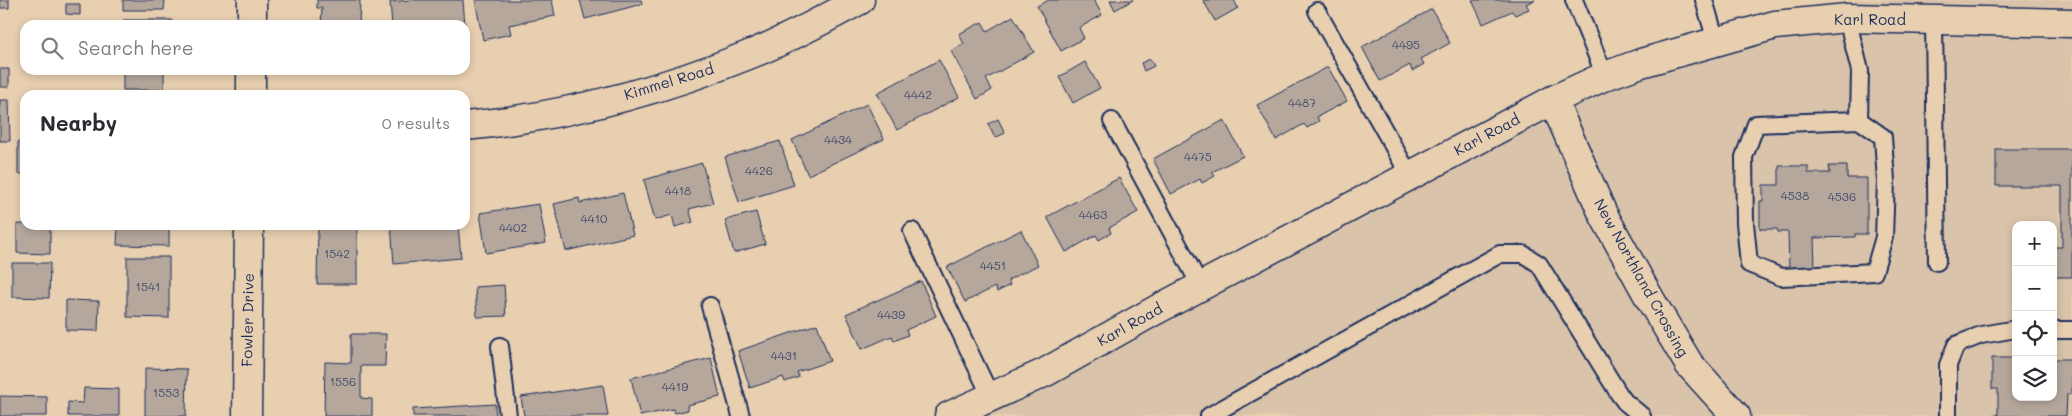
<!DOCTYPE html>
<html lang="en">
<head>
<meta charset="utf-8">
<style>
  body { margin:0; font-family:Mali,sans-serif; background:#f2f2f3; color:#2b2b33 }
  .controls { position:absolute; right:15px; bottom:15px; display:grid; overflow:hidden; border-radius:10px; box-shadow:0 2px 8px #0003 }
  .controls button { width:45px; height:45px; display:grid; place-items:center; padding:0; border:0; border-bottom:1px solid #e1e1e2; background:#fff; color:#2b2b33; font:25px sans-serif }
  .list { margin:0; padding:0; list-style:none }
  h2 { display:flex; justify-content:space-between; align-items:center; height:65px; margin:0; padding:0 20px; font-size:21px }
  h2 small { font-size:16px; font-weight:400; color:#7c7c81 }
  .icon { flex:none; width:28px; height:28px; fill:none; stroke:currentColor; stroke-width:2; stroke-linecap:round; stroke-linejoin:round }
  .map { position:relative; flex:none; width:2072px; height:416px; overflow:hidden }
  .search { position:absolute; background:#fff; box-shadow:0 2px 8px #0003; left:20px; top:20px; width:450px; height:55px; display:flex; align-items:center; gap:12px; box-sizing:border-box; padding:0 18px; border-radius:15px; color:#7c7c81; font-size:19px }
  .panel { position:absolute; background:#fff; box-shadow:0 2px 8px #0003; left:20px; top:90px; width:450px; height:140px; border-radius:15px }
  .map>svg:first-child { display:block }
</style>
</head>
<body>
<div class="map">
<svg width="2072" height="416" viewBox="0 0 2072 416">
  <rect width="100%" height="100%" fill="#e8cfb0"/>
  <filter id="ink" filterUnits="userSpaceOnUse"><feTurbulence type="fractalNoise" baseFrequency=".02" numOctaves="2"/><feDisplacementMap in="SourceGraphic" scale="10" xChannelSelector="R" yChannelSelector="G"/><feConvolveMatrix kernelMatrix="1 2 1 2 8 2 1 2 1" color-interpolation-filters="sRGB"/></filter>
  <g filter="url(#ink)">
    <path fill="#d9c3aa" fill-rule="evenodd" d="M1855,0h217v416h-1099l663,-352 220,-53zM2016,225h37v172h-37z"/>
    <path fill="#b5a79c" stroke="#1b2f5e" d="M0,0h9v8h-9z
      M123,0h42l-1,10h-41z
      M317,0h43l-1,25h-38l1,-17h-5z
      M410,0h53l2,25h-73l-2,-23z
      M475,0h77l3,16 -46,9 2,9 -28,6z
      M580,0h61l1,4 -57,15z
      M1049,0h45l8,15 -23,13 5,10 -23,13 -24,-45z
      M1110,0h23l-18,10z
      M1203,0h31l4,8 -23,13z
      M1472,0h63l-9,4 3,5 -14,6 -3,-4 -29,13z
      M66,4h14v11l-14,-1z
      M1432,9l18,34 -29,16 3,5 -12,7 -2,-6 -30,16 -18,-34z
      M1013,16l21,36 -48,27 6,11 -15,9 -26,-48 13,-7 -5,-10 23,-12 5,9z
      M123,20h49v5h-49z
      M1150,59l4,7 -10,5 -3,-8z
      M939,60l20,37 -62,33 -20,-37z
      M1085,62l15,26 -27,15 -14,-26z
      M1328,67l19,34 -30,16 2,4 -12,7 -3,-4 -28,16 -19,-35z
      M0,69h9v18h-9z
      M123,70h41v20h-41z
      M0,100h9l1,41h-10z
      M867,104l17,35 -76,36 -16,-35z
      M998,119l7,14 -10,5 -7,-14z
      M1224,120l19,36 -31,16 3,4 -13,7 -2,-4 -29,15 -18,-35z
      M780,141l14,44 -55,17 -14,-45z
      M18,142h7v32h-7z
      M1996,149h76v128h-19v-30h9v-61h-66z
      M702,163l11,40 -24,6 4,13 -18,5 -3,-12 -17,5 -11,-40z
      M1779,166h29v7h22l-1,-7h18v12h20v56h-12v3l-41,1 1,30 -26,1 -1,-37h-10l-1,-3h-17v-28h3v-16h16z
      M1119,178l19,34 -29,16 2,5 -12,7 -3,-5 -30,17 -19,-35z
      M623,193l10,42 -67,16 -12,-47 25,-6 1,5z
      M539,204l7,39 -60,10 -6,-40z
      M756,212l9,32 -31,9 -9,-33z
      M17,224l33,1v29l-33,-1z
      M118,225h51v21l-52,-1z
      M318,225h39v59h-40z
      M391,225h67l3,33 -67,6z
      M1021,230l17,35 -30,15 2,5 -13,7 -2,-5 -30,15 -18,-35z
      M127,257h42v61l-42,-1z
      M12,263h38l-1,35 -37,-1z
      M921,281l15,35 -30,14 2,5 -14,6 -2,-5 -30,13 -16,-35z
      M504,285l2,31 -29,1 -2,-30z
      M66,300l33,1 -1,30 -32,-1z
      M817,324l13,37 -33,11 2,5 -14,5 -2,-5 -33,11 -12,-37z
      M351,334h35l-1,32h-24v32l11,1v17h-48l1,-54 26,1z
      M711,358l9,39 -33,8 1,5 -13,3 -2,-4 -33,7 -9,-38z
      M1992,358h24v39h37v-38h19v35h-5l-1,22h-74l6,-1v-26h-6z
      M145,368l42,1 -1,47h-41z
      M603,385l5,31h-84l-3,-19z
      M84,388l35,1v27h-51v-14l15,1z
      M0,396l47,1v19h-47z
      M495,404l1,12h-83v-7z"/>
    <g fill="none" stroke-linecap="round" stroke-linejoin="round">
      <g stroke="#1b2f5e" stroke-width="20">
        <path id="service" d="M1574,0l31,76
          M1704,0l12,41
          M1317,11l93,165
          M1847,18l13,53 -1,49
          M1934,20l3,242
          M1859,120l24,17 3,44 -2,56 -10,35 -93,5 -32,-13 -4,-41 -1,-66 12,-33z
          M1112,121l89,166
          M912,231l79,166
          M710,306l31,110
          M2053,330h19
          M500,346l8,70
          M1209,416l291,-162h23l16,10 80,130 6,8 17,14
          M1948,416v-51l8,-20 25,-10 35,-6"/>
      </g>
      <g stroke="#1b2f5e" stroke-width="31">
        <path id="minor" d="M252,25v-25
          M251,95v-25
          M1553,100l50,114 47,85 39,65 47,52
          M465,126c98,-9 195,-35 286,-72 38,-15 73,-35 109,-54
          M247,416l2,-191"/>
      </g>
      <g stroke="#1b2f5e" stroke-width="31">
        <path id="secondary" d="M949,416l97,-44 110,-62 397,-210 52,-24 36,-13 134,-38 72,-7 225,5"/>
      </g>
      <use href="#service" stroke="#e8cfb0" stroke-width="16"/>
      <use href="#minor" stroke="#e8cfb0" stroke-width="28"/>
      <use href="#secondary" stroke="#e8cfb0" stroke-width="28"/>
    </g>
  </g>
  <g text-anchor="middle" stroke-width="5" stroke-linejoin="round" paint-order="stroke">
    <g font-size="12" fill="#424d6e">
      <text x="1406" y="49">4495</text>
      <text x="918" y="99">4442</text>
      <text x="1302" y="107">4487</text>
      <text x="838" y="144">4434</text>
      <text x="1198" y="161">4475</text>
      <text x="759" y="175">4426</text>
      <text x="678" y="195">4418</text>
      <text x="1795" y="200">4538</text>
      <text x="1842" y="201">4536</text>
      <text x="1093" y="219">4463</text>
      <text x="594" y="223">4410</text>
      <text x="513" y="232">4402</text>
      <text x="337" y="258">1542</text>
      <text x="993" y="270">4451</text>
      <text x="148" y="291">1541</text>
      <text x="891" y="319">4439</text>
      <text x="784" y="360">4431</text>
      <text x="343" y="386">1556</text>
      <text x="675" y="391">4419</text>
      <text x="166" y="397">1553</text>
    </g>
    <g font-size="15" fill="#1b2f5e" stroke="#e8cfb0">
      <text x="1870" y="25">Karl Road</text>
      <text transform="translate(669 82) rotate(-17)" y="5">Kimmel Road</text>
      <text transform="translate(1487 135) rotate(-28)" y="5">Karl Road</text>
      <text transform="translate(1641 278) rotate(61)" y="5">New Northland Crossing</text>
      <text transform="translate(248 320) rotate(-89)" y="5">Fowler Drive</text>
      <text transform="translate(1130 325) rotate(-29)" y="5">Karl Road</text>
    </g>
  </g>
</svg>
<div class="controls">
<button>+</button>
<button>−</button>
<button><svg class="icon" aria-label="locate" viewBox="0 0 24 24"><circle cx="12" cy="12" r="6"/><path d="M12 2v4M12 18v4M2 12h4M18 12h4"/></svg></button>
<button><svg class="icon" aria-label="layers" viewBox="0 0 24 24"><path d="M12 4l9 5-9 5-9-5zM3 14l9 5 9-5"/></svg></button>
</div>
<div class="search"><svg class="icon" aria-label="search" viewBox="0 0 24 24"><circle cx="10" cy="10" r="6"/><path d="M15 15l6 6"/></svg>Search here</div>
<section class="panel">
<h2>Nearby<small>0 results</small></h2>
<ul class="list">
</ul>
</section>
</div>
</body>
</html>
